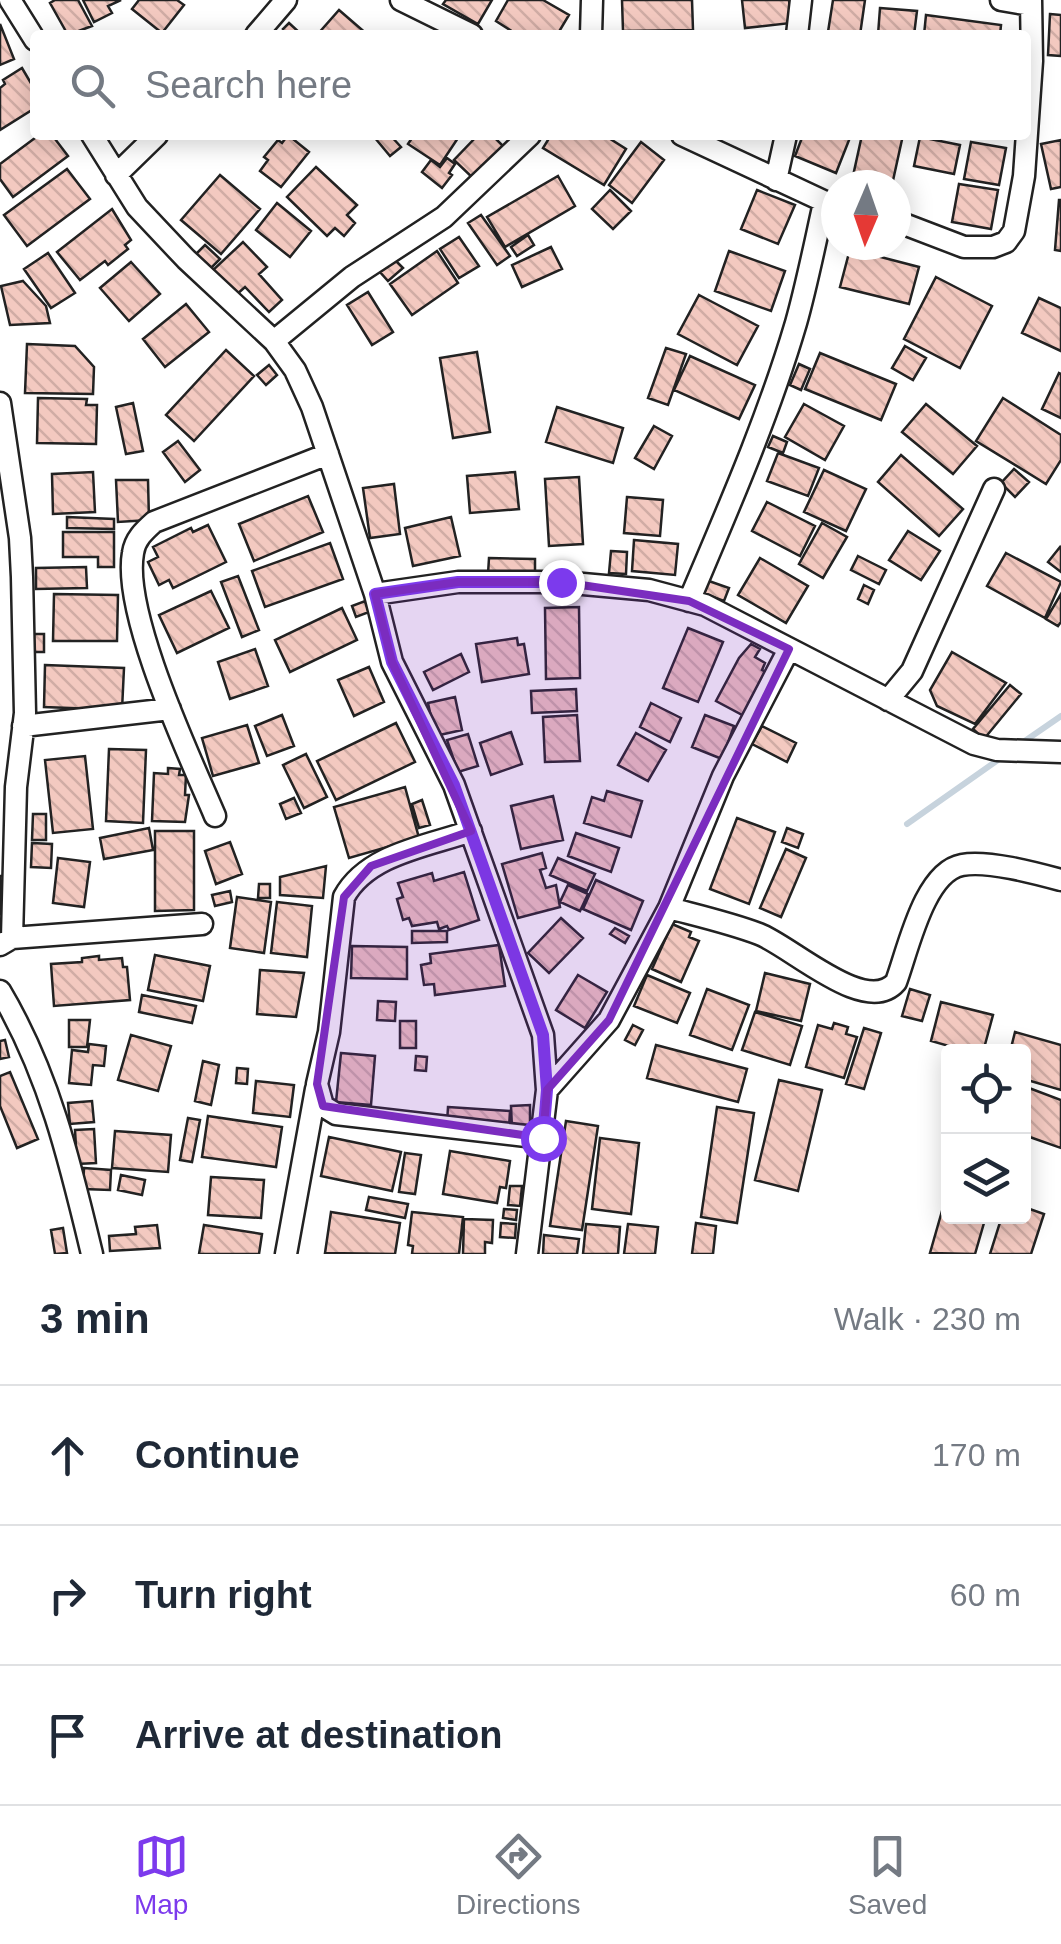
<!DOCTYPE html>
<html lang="en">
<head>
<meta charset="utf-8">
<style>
  body { margin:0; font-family:Arial,sans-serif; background:#f2f2f3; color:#1f2937 }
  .controls { position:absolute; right:30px; bottom:30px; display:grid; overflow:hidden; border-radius:10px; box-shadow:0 5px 25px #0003 }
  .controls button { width:90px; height:90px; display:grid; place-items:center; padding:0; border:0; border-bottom:2px solid #e0e1e3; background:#fff; color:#1f2937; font:50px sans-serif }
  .compass { position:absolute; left:821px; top:170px; width:90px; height:90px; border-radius:50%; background:#fff; box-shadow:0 5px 25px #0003; rotate:182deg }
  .stop { position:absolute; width:30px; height:30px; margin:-22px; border:8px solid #7c3aed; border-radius:50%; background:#fff }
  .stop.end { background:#7c3aed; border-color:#fff; box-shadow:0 2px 10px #0008 }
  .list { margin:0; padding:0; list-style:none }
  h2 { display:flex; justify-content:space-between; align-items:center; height:130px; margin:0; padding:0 40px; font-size:42px }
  h2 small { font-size:32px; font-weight:400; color:#747a83 }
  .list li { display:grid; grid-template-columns:65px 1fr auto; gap:30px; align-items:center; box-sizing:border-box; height:140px; padding:0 40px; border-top:2px solid #e0e1e3 }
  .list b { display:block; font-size:38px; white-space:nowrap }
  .list em { font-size:32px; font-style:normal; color:#747a83 }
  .icon { flex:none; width:55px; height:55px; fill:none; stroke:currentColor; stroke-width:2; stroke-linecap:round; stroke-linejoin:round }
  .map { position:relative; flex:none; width:1061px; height:1254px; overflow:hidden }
  .search { position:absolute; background:#fff; box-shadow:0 5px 25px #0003; left:30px; right:30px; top:30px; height:110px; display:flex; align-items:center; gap:25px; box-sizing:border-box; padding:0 35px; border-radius:10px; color:#747a83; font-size:38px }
  .sheet { height:550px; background:#fff }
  nav { display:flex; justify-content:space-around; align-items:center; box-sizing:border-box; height:140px; border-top:2px solid #e0e1e3; background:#fff; font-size:28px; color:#747a83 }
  nav a { display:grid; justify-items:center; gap:5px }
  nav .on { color:#7c3aed }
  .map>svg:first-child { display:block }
</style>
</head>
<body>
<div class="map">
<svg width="1061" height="1254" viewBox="0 0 1061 1254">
  <defs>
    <pattern id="building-back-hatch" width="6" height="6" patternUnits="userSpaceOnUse" patternTransform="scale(2.5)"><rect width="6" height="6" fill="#f3c9c0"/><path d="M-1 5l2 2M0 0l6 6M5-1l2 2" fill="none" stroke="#d0aca5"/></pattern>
  </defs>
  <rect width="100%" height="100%" fill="#fff"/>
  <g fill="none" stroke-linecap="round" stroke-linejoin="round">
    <path stroke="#c7d3dd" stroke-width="6" d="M1019,745l42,-29
      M907,824l98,-69"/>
  </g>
  <path fill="url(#building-back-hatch)" stroke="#222" stroke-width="2.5" d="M55,0h23l14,26 -24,9 -18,-32z
    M83,0h38l-13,6 4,7 -18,9z
    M139,0h38l7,5 -22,28 -30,-24z
    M446,0h46l-14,24 -35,-20z
    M508,0h35l26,15 -12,20h-39l-22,-14z
    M622,0h70l1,30 -70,1z
    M742,0h47l2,23 -46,5z
    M833,0h32l-5,35 -32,-3z
    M880,8l37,3 -3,24h-36z
    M339,10l29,25h-51z
    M1050,14l11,1v41l-13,-1z
    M926,15l75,10 -1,10h-76z
    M289,23l12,11 -1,1h-11l-6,-6z
    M0,24l14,35 -14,6z
    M22,68l13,22v18l-35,22v-42l5,-4 -2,-4z
    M39,135h13l16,21 -55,41 -13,-18v-15z
    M288,135l21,17 -28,35 -21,-16 8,-11 -4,-3 14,-17 4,3z
    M379,135h11l11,12 -11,9 -15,-18z
    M414,135h46l-20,30 -32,-21z
    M478,135h14l15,15 -31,31 -22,-21z
    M551,135h53l22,14 -22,36 -61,-37z
    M803,135h48l-15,38 -41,-17z
    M862,135h41l-11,50h-41z
    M920,137l40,8 -6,29 -40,-8z
    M1061,140v47l-10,2 -10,-45z
    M641,142l23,18 -32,43 -23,-18z
    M971,142l35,6 -7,37 -35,-6z
    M447,158l8,6 -6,9 3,2 -10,13 -20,-16 9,-12 9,7z
    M316,167l41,38 -10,10 8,8 -11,13 -9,-8 -8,8 -40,-39z
    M67,169l23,30 -63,47 -23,-31z
    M220,175l40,34 -39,45 -40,-34z
    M558,176l17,30 -70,41 -18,-30z
    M959,184l39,6 -7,39 -39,-7z
    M610,190l21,21 -18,18 -21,-20z
    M757,190l38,15 -17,39 -37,-15z
    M1059,200h2v51l-6,-1z
    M277,203l34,28 -21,26 -34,-27z
    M112,209l19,31 -6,5 3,4 -20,16 -3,-4 -25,19 -23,-28z
    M481,215l29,41 -13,9 -29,-42z
    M528,235l6,10 -17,11 -6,-9z
    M459,237l20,29 -20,12 -19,-29z
    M243,242l24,25 -8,7 23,26 -13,12 -24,-25 -10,9 -23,-25z
    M205,245l15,14 -10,10 -15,-14z
    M551,247l11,22 -40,18 -10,-22z
    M850,249l69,18 -10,37 -69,-17z
    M437,251l21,32 -46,32 -22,-31z
    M729,251l56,20 -14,40 -56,-20z
    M48,253l27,40 -24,15 -27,-39z
    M394,259l9,9 -15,13 -8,-9z
    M131,262l29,32 -31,27 -29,-33z
    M936,277l56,29 -32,62 -56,-29z
    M23,281l23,25 4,17 -40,2 -9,-39z
    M368,292l25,40 -21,13 -25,-40z
    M699,295l59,31 -21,39 -59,-31z
    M1039,298l22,10v43l-39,-18z
    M186,304l23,28 -44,35 -22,-28z
    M27,344l48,2 19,21 -1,27 -68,-1z
    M905,346l21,12 -13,22 -21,-12z
    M666,348l20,6 -18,51 -20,-7z
    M226,350l28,26 -60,65 -28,-26z
    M477,352l13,80 -37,6 -13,-80z
    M820,353l76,31 -15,36 -76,-31z
    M690,356l65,29 -16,34 -65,-29z
    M799,364l11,5 -9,21 -11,-5z
    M269,365l8,10 -11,10 -9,-10z
    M1059,373l2,1v44l-19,-9z
    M38,398l49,1 -1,6h11l-1,39 -59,-1z
    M1003,398l58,37v25l-15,24 -70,-43z
    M133,403l10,48 -17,3 -10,-47z
    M804,404l40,22 -19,34 -40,-23z
    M926,404l51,42 -24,28 -51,-42z
    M557,407l66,21 -10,35 -67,-21z
    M654,426l18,10 -18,33 -19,-11z
    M773,436l14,6 -4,11 -15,-6z
    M178,441l22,29 -15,12 -22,-30z
    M778,453l41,15 -11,28 -41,-15z
    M901,455l62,54 -24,27 -61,-54z
    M1014,469l15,13 -14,15 -14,-14z
    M824,470l42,19 -20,42 -42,-19z
    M93,472l2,40 -42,2 -1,-40z
    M515,472l4,37 -49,4 -3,-37z
    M579,477l4,67 -34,2 -4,-67z
    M116,480h32l1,40 -31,2z
    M394,484l6,50 -30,4 -7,-50z
    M308,496l15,36 -69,29 -15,-37z
    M627,497l36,3 -3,36 -36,-3z
    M767,502l48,24 -15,30 -48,-25z
    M67,517l47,2v10l-47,-1z
    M451,517l9,39 -47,10 -8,-38z
    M822,523l25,14 -24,41 -24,-14z
    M208,525l18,37 -53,26 -4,-8 -10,5 -11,-23 10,-5 -5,-10 38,-19 2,4z
    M908,531l32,20 -19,29 -32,-20z
    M63,532h51v35h-16v-10h-35z
    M634,540l44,4 -3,31 -43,-4z
    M330,543l13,36 -78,28 -13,-36z
    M1060,547l1,2v23l-13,-10z
    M611,551l16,1 -1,22 -17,-1z
    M1006,553l55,29 -16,36 -58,-32z
    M858,556l28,14 -7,14 -28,-14z
    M489,558l46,1v16l-47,-1z
    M760,558l48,28 -22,37 -48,-28z
    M86,567l1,21 -51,1v-21z
    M238,576l21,54 -17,7 -21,-55z
    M706,580l23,8 -5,13 -22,-8z
    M864,585l10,5 -6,14 -10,-5z
    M211,591l18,37 -52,25 -18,-38z
    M54,594l64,1 -1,46h-64z
    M1061,594v28l-3,4 -12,-7z
    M365,601l4,11 -13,5 -4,-11z
    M579,607l1,71 -34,1 -1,-71z
    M342,608l15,32 -67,32 -15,-32z
    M688,628l35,14 -25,60 -35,-14z
    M33,634h11v18h-11z
    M517,638l1,7 6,-1 5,30 -47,8 -6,-38z
    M751,644l9,5 -5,8 10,6 -3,7 10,5 -24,43 -32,-17 23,-43z
    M255,649l13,37 -38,13 -12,-37z
    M952,652l54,31 -31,41 -38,-18 -7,-16z
    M461,654l8,18 -36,18 -9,-18z
    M45,665l79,3 -2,42 -78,-3z
    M369,667l15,35 -30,14 -16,-36z
    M1010,685l11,9 -37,45 -11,-10z
    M576,689l1,22 -45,2 -1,-22z
    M455,697l7,33 -27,6 -7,-33z
    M651,703l30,15 -11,24 -30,-15z
    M282,715l12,31 -27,10 -12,-30z
    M577,715l3,46 -35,1 -2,-45z
    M705,715l29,11 -12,33 -30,-12z
    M396,723l19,39 -79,38 -19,-39z
    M247,725l12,38 -46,13 -11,-38z
    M762,726l34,17 -9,19 -35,-18z
    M511,732l11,32 -31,11 -11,-32z
    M636,733l30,17 -18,31 -30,-16z
    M468,734l10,32 -20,6 -11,-32z
    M109,749l37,1 -3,73 -37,-2z
    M306,754l21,43 -23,11 -21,-43z
    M85,756l8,73 -40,4 -8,-73z
    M168,768l12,1 -1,6h7l-1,20h4l-4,27 -33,-1 2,-48 14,1z
    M405,787l14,51 -70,20 -15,-51z
    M607,791l35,10 -11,36 -47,-14 8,-26 12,4z
    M553,796l10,44 -42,9 -10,-43z
    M294,798l7,15 -15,6 -6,-15z
    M422,800l8,25 -11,3 -7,-24z
    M33,814h13v26h-14z
    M737,818l38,14 -26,72 -39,-15z
    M149,828l4,22 -49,9 -4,-21z
    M787,828l16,6 -5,14 -16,-6z
    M155,831h39v79l-39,1z
    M576,833l43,15 -8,24 -43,-16z
    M230,842l12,32 -26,10 -11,-33z
    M32,843l20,1 -1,24 -20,-1z
    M786,849l20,9 -25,59 -21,-9z
    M542,853l4,15 -6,2 6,18 10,-3 4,22 -42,11 -16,-54z
    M58,858l32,4 -6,45 -31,-4z
    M558,858l37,16 -8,17 -37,-16z
    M326,866l-3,32 -43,-3v-18z
    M464,872l15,48 -30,10 -2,-4 -8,3 -2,-7 -25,4 -3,-8 -6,2 -6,-21 6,-2 -5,-14 34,-10 2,8z
    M0,876h4v38h-4z
    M596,880l47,21 -12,29 -48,-21z
    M259,884h11v14h-12z
    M568,885l20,9 -8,17 -20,-9z
    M230,891l2,11 -17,4 -3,-11z
    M237,897l34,5 -7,51 -34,-5z
    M277,902l35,4 -5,51 -36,-4z
    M561,918l22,20 -34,35 -21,-20z
    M672,924l19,8 -2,5 10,4 -18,41 -29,-13z
    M615,928l14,8 -4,7 -15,-9z
    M412,931h35v11l-35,1z
    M499,945l6,41 -70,9 -1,-11 -10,1 -3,-20 10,-2 -1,-9z
    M352,946l55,1v32l-56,-1z
    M155,955l55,11 -7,35 -55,-11z
    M99,956v4l23,-2 1,9h4l3,33 -76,6 -3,-42 31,-2v-4z
    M260,970l44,3 -8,44 -39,-3z
    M765,973l45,11 -9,37 -45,-10z
    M578,975l29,17 -22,36 -29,-18z
    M647,975l43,18 -13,30 -43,-17z
    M707,989l42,16 -17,45 -42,-15z
    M910,989l20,6 -8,26 -20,-5z
    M142,995l54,11 -4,17 -53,-11z
    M378,1001l18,1 -1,19 -18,-1z
    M941,1002l52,13 -10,37h-13l-39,-11z
    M755,1012l47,14 -12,39 -48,-15z
    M69,1020h21l-3,27h-18z
    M400,1021h16v27h-16z
    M834,1023l14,4 -2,7 11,3 -13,41 -38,-11 12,-42 14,4z
    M633,1025l10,5 -8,15 -10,-5z
    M864,1028l17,5 -17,56 -18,-5z
    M1015,1032l46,13v45l-37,-11v-27h-14z
    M131,1035l40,11 -13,45 -40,-11z
    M5,1040l4,17 -9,2v-18z
    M89,1044l17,2 -2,20 -11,-1 -2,20 -22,-2 3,-33 16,2z
    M656,1045l91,24 -9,33 -91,-24z
    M341,1053l34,3 -4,49 -35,-3z
    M416,1056l11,1 -1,14 -11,-1z
    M203,1061l16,4 -8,40 -16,-4z
    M237,1068l11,1 -1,15 -11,-1z
    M10,1072l28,67 -21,9 -17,-42v-30z
    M779,1080l43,10 -24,101 -43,-11z
    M256,1081l38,4 -4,32 -37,-4z
    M1029,1088l32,12v48l-37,-13v-31z
    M92,1101l2,21 -24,2 -2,-21z
    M530,1105v23h-18l-1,-22z
    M448,1107l62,4 -1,17 -62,-5z
    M717,1107l37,6 -17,110 -36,-6z
    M208,1116l74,11 -6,40 -74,-10z
    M188,1118l12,2 -8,42 -12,-2z
    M566,1121l32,5 -16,104 -32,-4z
    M94,1129l2,34 -19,1 -2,-34z
    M115,1131l56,4 -3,37 -56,-4z
    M329,1137l72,15 -9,39 -71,-15z
    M600,1138l39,5 -8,71 -39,-5z
    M450,1151l60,10 -4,27 -6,-1 -3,16 -54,-9z
    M405,1153l16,2 -6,39 -16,-2z
    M84,1168l27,2 -1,20 -27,-1z
    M121,1175l24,5 -3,15 -24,-5z
    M211,1177l53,3 -3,38 -53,-3z
    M510,1186h12l-2,20 -12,-1z
    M948,1190v26h38l-11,38 -45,-1z
    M369,1197l39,7 -3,14 -39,-8z
    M1024,1207l20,7 -13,40h-41l12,-38h22z
    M504,1209l13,1 -1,10 -13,-2z
    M331,1212l69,11 -5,31 -70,-1z
    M412,1212l51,5 -4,37h-47l1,-8 -5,-1z
    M464,1219l29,1 -1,23 -7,-1v12h-22z
    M501,1223l15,1 -1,14 -15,-1z
    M696,1223l20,3 -3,28h-21z
    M586,1224l34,3 -2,27h-35z
    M628,1224l30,3 -3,27h-31z
    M157,1225l3,23 -50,3 -1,-15 27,-2 -1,-7z
    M204,1225l58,9 -3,20h-60z
    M63,1228l4,25 -12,1 -4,-24z
    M544,1235l35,4 -2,15h-34z"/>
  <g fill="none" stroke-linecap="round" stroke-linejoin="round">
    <g stroke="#222" stroke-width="25">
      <path id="minor" d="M10,0l25,40
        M401,0l71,35
        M1001,0l30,5
        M256,35l30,-35
        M591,35l1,-35
        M797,35l4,-35
        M92,135l45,72 49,52 88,82 21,29 17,37 63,187 17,68 62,123 89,250 4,55 -20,164
        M682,135l152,71
        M116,175l41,-40
        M776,180l10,-45
        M896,221l68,26h29l13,-5 8,-11 10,-55 8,-115 -1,-61
        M274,341l78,-64 92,-60 86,-82
        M0,403l20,135 2,39 3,136 -9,74 -4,151 -12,7
        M375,594l83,-12h103l88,8 56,15 269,139 23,6 64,2
        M689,601c39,-92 79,-183 107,-278 11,-39 19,-80 28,-120
        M888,700l24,-29 82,-182
        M23,726l147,-17
        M215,816c-25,-59 -93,-202 -82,-263 2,-14 11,-22 21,-31l174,-68
        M471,831c-43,15 -104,23 -127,66l-15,135 -12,52 6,22 13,8 207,24
        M669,908c30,8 61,15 90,26 32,12 107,83 137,48 12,-32 28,-110 66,-117 25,-5 73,8 99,15
        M12,938l190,-14
        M0,991c49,82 70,171 92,263
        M547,1090l62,-70 60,-112 54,-132 66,-127
        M286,1254l30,-165"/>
    </g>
    <use href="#minor" stroke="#fff" stroke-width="20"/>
  </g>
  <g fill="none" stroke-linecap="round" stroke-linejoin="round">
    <path stroke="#7c3aed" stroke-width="12" d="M543,1138l4,-48 -4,-55 -89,-250 -62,-123 -17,-68 83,-12h103"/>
  </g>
  <path fill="#7b2cbf" fill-opacity="0.2" stroke="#7b2cbf" stroke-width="8" stroke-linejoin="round" d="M458,582h103l128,19 100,48 -180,371 -62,70 -4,48 -220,-32 -6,-22 27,-187 27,-31 100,-35 -79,-169 -17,-68z"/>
</svg>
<div class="controls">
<button><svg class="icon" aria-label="locate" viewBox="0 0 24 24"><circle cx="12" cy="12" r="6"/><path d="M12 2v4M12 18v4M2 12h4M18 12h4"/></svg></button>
<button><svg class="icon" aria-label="layers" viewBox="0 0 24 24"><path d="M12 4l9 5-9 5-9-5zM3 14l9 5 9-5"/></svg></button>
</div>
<svg class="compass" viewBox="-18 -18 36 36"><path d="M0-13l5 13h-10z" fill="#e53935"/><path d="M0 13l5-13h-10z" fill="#747a83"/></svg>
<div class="stop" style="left:543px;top:1138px"></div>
<div class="stop end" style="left:561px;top:582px"></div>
<div class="search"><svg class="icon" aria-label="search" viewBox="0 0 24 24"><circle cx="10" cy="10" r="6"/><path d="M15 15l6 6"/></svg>Search here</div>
</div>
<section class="sheet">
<h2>3 min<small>Walk · 230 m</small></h2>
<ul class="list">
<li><svg class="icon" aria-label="ahead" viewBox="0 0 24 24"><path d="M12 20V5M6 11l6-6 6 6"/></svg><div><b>Continue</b></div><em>170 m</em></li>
<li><svg class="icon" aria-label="right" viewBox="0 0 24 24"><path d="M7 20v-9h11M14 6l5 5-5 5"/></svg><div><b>Turn right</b></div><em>60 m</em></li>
<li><svg class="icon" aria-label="arrive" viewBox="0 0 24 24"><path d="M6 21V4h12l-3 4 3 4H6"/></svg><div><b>Arrive at destination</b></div></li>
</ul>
</section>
<nav>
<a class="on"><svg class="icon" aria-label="map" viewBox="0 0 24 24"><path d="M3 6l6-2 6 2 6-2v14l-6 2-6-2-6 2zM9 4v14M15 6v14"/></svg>Map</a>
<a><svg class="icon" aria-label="directions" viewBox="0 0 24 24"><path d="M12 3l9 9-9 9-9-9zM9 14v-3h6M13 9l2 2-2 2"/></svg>Directions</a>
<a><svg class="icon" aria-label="saved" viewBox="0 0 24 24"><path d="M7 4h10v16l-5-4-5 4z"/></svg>Saved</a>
</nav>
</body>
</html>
